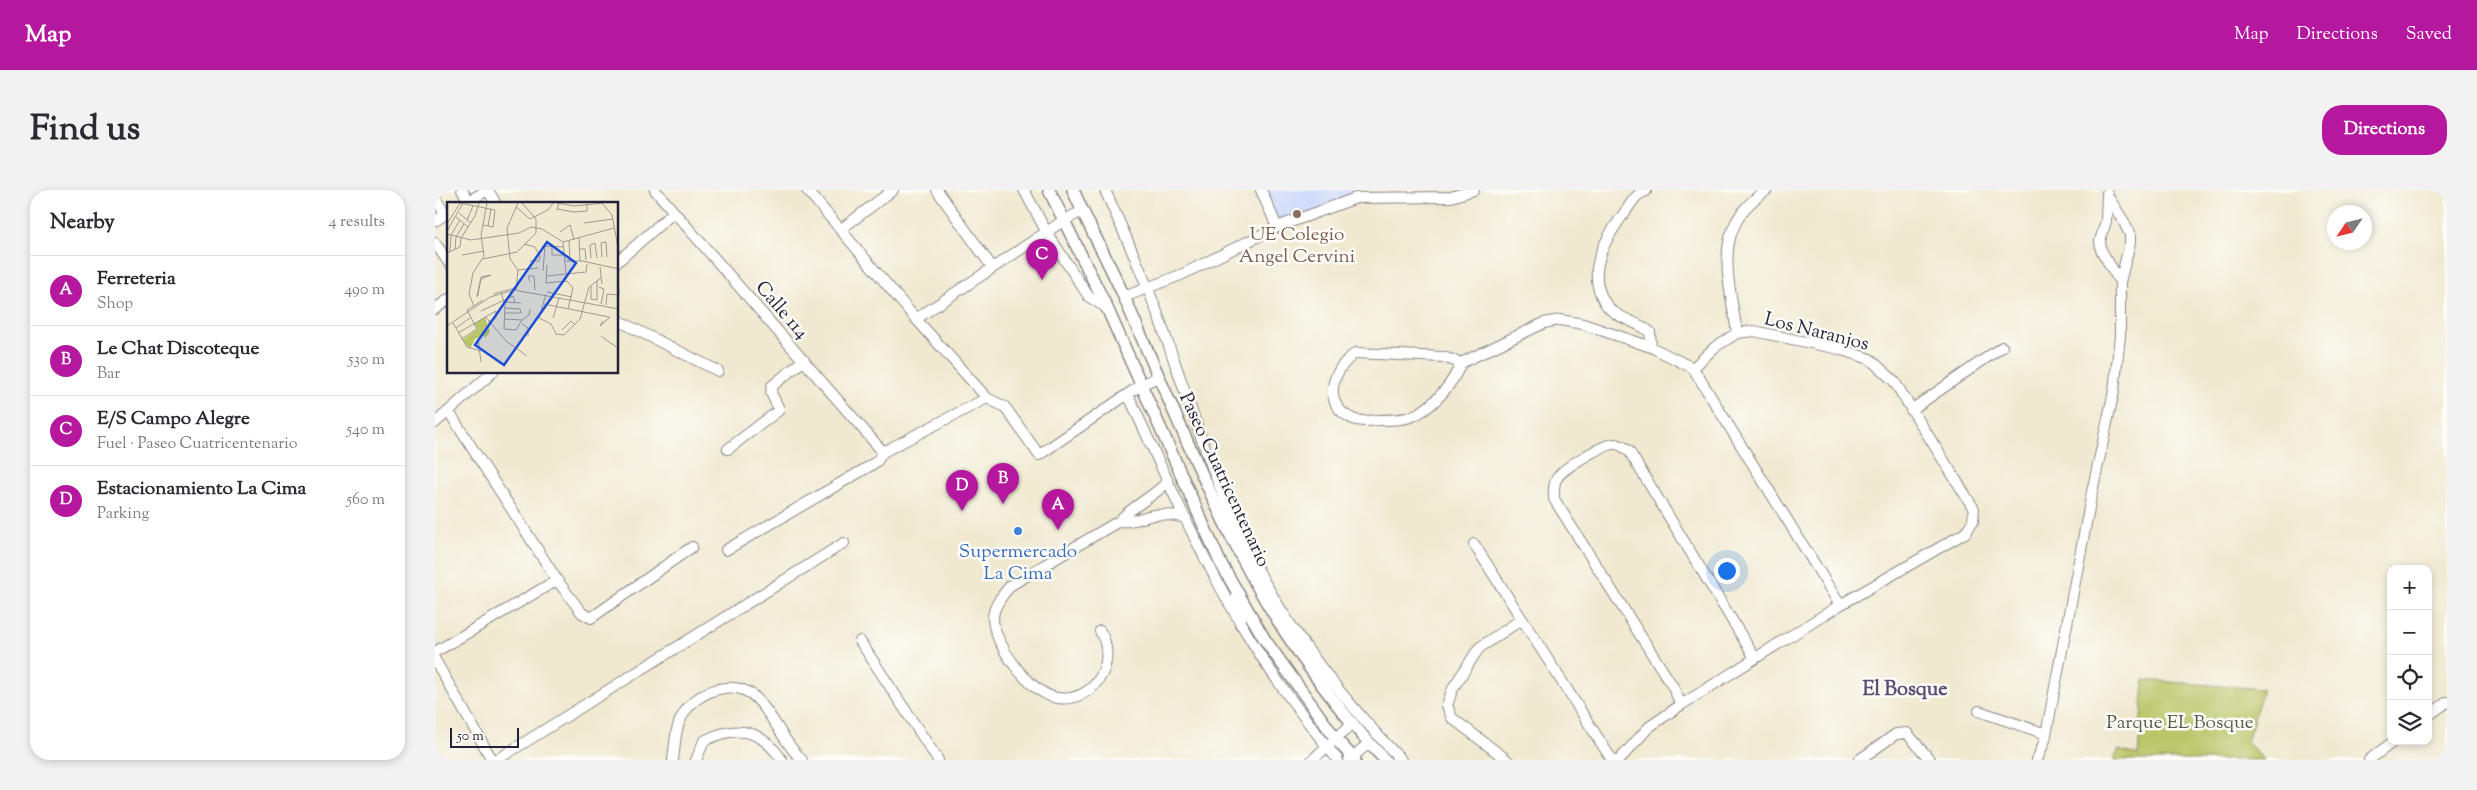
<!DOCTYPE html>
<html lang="en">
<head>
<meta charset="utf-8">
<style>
  body { margin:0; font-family:"Sorts Mill Goudy",serif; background:#f2f2f3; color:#2b2b33 }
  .controls { position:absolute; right:15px; bottom:15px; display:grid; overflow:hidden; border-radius:10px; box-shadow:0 2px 8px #0003 }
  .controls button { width:45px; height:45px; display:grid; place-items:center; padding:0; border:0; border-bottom:1px solid #e1e1e2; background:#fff; color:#2b2b33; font:25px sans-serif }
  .compass { position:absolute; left:1892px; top:15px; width:45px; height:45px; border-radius:50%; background:#fff; box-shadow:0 2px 8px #0003; rotate:235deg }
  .scale { position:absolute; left:15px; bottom:12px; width:69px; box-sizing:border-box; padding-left:5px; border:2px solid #22223b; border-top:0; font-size:14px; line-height:18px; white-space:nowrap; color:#22223b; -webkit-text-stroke:4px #fdfcf7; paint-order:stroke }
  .you { position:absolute; left:1291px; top:380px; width:18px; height:18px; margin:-12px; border:4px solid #fff; border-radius:50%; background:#1a73e8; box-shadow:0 0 0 8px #1a73e833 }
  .badge { display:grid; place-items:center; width:32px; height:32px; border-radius:50%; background:#b5179e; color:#fff; font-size:16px; font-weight:700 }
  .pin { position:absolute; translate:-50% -41px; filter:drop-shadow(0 1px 2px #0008) }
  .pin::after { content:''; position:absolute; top:26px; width:18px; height:15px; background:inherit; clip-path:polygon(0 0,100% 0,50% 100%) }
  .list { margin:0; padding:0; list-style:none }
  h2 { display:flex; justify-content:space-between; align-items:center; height:65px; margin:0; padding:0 20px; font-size:21px }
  h2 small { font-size:16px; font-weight:400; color:#7c7c81 }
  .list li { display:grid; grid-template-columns:32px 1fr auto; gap:15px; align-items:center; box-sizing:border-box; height:70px; padding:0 20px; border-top:1px solid #e1e1e2 }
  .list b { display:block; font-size:19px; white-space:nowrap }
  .list p { margin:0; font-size:16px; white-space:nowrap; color:#7c7c81 }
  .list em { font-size:16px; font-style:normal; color:#7c7c81 }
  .icon { flex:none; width:28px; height:28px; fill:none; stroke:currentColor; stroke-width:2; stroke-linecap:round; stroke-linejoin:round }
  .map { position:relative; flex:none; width:2012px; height:570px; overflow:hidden; border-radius:20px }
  header { display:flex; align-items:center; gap:30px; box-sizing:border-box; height:70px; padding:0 25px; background:#b5179e; color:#fff }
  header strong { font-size:24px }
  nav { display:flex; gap:28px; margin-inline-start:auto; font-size:18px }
  .intro { display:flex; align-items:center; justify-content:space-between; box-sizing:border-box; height:120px; padding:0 30px }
  h1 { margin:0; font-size:35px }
  .button { padding:12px 22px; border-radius:20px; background:#b5179e; color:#fff; font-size:18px; font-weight:700 }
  main { display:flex; gap:30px; padding:0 30px }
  aside { flex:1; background:#fff; border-radius:20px; box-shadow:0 2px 8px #0003 }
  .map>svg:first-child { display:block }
</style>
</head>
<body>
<header>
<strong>Map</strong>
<nav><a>Map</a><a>Directions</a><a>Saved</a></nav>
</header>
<div class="intro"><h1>Find us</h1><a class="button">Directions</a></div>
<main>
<aside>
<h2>Nearby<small>4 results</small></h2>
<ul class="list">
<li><span class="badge">A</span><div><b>Ferreteria</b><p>Shop</p></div><em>490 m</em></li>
<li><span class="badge">B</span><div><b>Le Chat Discoteque</b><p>Bar</p></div><em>530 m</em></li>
<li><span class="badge">C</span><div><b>E/S Campo Alegre</b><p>Fuel · Paseo Cuatricentenario</p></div><em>540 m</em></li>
<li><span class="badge">D</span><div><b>Estacionamiento La Cima</b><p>Parking</p></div><em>560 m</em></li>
</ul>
</aside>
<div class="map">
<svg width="2012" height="570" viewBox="0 0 2012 570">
  <rect width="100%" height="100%" fill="#fdfcf7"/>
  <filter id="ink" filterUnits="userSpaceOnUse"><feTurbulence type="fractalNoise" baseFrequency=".02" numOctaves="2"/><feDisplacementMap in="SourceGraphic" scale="10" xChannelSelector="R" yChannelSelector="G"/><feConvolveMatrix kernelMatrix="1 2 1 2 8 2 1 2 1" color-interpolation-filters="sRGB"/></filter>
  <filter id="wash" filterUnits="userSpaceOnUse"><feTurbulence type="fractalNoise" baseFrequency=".0096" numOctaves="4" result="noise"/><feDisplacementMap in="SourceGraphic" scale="20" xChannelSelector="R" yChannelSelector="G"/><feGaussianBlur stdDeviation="1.12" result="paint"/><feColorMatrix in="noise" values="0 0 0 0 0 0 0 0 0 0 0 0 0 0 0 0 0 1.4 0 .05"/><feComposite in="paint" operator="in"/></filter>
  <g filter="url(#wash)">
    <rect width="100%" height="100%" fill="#f0e9d0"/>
    <path fill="#cfdafa" d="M831,0h88l4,10 -78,28z"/>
    <path fill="#bac567" stroke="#6e7451" d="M1709,490l119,9 -16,53 17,18h-151l6,-10 19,5z"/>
  </g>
  <g filter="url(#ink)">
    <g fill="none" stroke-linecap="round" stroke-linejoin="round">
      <g stroke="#898686" stroke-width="12">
        <path id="minor" d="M27,0l9,14
          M53,0l8,14
          M220,0l228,262
          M502,0l55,77
          M589,0l23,43 42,64 18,11
          M670,0c18,41 38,83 53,125 33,91 60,184 107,268 36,64 85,124 136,177
          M826,0l16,37
          M1211,1c-10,2 -15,13 -21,21 -20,27 -40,59 -20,91 10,16 31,17 45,29l1,15
          M1672,3l-1,28 -6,20 1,9 19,32
          M0,8l10,16
          M29,14l23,-14
          M0,31l14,-9
          M405,40l53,-40
          M0,53l14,20
          M182,72l57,-50
          M689,107l59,-23 94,-47 79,-29 95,-1 23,-7
          M0,119l14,-10
          M481,129l147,-98 19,-10
          M182,130l101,51
          M1302,143c-8,-55 -27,-107 30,-143
          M921,163l87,4 18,6c-8,20 -25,41 -44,51 -10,6 -26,6 -38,6 -8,1 -19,2 -26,-1 -32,-14 -22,-50 3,-66z
          M1026,173l83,-40 16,-3 23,4 68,23 42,21 147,237
          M693,204c37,82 74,166 121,243 26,43 57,84 89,123
          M552,208l18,9 34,48 102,-70 17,-8
          M1476,220l91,-63
          M0,233l58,-51
          M293,259l50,-38 1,-2 -8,-16 1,-7 32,-26
          M684,331c14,2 22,-4 35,-6 11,-2 22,1 32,3
          M1039,354l138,216
          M291,360l144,-84 7,-5 6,-9 104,-54 -71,-79 -109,-129
          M122,390l25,33 9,5 101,-71
          M665,441c19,32 -6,72 -43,67 -27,-4 -64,-55 -64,-80 0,-12 11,-25 18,-33l108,-64c14,-16 35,-24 49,-40
          M425,451l78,119
          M0,462l122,-72 -108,-168
          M0,470l56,98 7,1 346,-216
          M1246,515l-8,-18 -119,-188c0,-7 -1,-13 2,-19 4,-11 47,-36 59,-36 6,0 10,4 14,7l126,207
          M1544,521l67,23
          M1993,526l19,-14
          M238,570c2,-14 2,-33 10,-45 13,-24 51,-38 73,-17 18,18 27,44 46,62
          M261,570l8,-19c32,-17 57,-12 78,19
          M877,570l41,-37
          M914,570l20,-17
          M1072,570l-55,-42 -5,-13 6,-17 26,-40 43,-29
          M1184,570l30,-33 32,-22 159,-100 125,-72 8,-12 1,-12 -80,-128 -24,-22 -31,-10 -85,-18 -17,2 -22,14 -22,21
          M1424,570l37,-26 11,-1 23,27
          M1602,570l8,-20 47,-248 22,-101 6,-55v-54l10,-39v-8l-6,-13 -17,-27
          M1934,570l25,-19"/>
      </g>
      <g stroke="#898686" stroke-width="14">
        <path id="tertiary" d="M614,0l58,118 113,254 45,78 71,99 19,21
          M638,0c16,37 36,72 52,109 35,80 69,162 108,241 38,78 93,158 152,220
          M802,406l4,28
          M962,570v-4"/>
      </g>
      <use href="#minor" stroke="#fff" stroke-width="10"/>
      <use href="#tertiary" stroke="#fff" stroke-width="11"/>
    </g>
  </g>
  <circle fill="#8d6e63" stroke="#fdfcf7" stroke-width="2" cx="862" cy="24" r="5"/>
  <circle fill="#3f7fe0" stroke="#fdfcf7" stroke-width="2" cx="583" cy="341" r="5"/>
  <g text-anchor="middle" stroke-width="5" stroke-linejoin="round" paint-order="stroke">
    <g font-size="19" fill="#785e54" stroke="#fdfcf7">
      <text x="862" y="50">UE Colegio<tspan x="862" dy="22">Angel Cervini</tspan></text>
    </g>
    <g font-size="19" fill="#22223b" stroke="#fdfcf7">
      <text transform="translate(348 119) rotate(49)" y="7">Calle 114</text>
      <text transform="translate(1382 140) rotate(14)" y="7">Los Naranjos</text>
      <text transform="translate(791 289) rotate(65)" y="7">Paseo Cuatricentenario</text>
    </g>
    <g font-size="19" fill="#366cbe" stroke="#fdfcf7">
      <text x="583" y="367">Supermercado<tspan x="583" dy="22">La Cima</tspan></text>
    </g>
    <g font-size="19" fill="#575b4a" stroke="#fdfcf7">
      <text x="1745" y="538">Parque EL Bosque</text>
    </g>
    <g font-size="20" font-weight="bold" fill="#5a4e76" stroke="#fdfcf7">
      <text x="1470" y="505">El Bosque</text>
    </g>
  </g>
  <g transform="translate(12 12)">
    <rect width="171" height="171" fill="#f0e9d0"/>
    <path d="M38,115l5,15 -5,6 -2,-3 -8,4 -5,10 -8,-9 16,-11 -4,-5z" fill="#bac567"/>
    <path fill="none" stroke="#9e9994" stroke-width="1" d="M110,1l17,3 29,-3M112,1l-2,6 17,3 13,-1v-6M155,1l10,12 7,38M69,5l14,12 18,-9 5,-7M12,11l12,10M9,15l12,10M20,18l6,-14M137,21l29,-4M0,22l13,-21 35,7 -2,17 -10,-2M41,24l3,-17M0,29l16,-28M113,30l10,-7 4,15M0,32l24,6 48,-7 12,-6 11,2 21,13 51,-14M132,36l1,23M122,39l1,20M116,40l3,32M77,42l11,3 5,10 -1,4h-9M105,44v9h12M8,47l1,-12 8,-13M133,47h5l1,11M3,50l1,-17 9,-15M0,51l13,-6 1,-9 14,-22 4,-13M15,53l22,-4M155,55l-1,-14 5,-1 1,15M144,56l-1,-13 5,-2 2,15M36,57l34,-7 19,-19v-14l-14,-16M118,59h17l37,8M100,63l-1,18 21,-2 6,7 -5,21M153,65l2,17M71,68l20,-2M96,69l2,-25 19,1M100,74l39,-4 1,-8M83,79l-2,-5h6l1,14M144,84v13l6,1v-19M152,85l5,2 -3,15M69,88l2,-20 -8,-11 -3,-31 11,-25M54,90l4,13 -1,24 12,1 6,-10M100,90l25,5M46,92l22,-6M99,92l-7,24 12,6 5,10 8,1 16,-16 9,-32 12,-9M29,94h2v-2l3,-15 10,-4 -10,2 -4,19M58,100l16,1M97,102l65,13M159,103l1,-11 11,1M27,104l-5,-12 4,-21 11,-17 -3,-21 6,-32M171,108l1,-21M34,109l32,-15 2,7M58,111h16l-1,-4 -15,-1M38,114l21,25 21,15M106,116l6,-20M58,117l17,1 7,-5 1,-6M156,119l-3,5 10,-9M6,121l14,24 14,4M75,122l6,4v8M0,124l43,-29 24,-7 105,19M9,126l14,-10M115,128l9,-9 4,4M11,131l38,-22v7l-8,4M154,134l18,13M14,137l16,-10 -10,-19 16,-10M31,137l3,23"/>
    <path fill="#1d4ed8" fill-opacity="0.15" stroke="#1d4ed8" stroke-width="2.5" d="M100,40l29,21 -72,102 -29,-20z"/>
    <rect width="171" height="171" fill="none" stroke="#22223b" stroke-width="2.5"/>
  </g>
</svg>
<div class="controls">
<button>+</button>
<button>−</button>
<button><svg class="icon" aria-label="locate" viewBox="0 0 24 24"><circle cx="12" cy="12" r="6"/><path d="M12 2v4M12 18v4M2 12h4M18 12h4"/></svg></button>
<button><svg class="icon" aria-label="layers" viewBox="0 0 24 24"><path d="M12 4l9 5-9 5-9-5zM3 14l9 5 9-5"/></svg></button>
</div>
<svg class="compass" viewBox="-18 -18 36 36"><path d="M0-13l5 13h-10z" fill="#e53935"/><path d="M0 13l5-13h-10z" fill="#7c7c81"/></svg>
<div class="scale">50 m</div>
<div class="you"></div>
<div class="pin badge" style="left:623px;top:340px">A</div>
<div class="pin badge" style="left:568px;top:314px">B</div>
<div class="pin badge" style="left:607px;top:90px">C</div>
<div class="pin badge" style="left:527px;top:321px">D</div>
</div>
</main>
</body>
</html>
